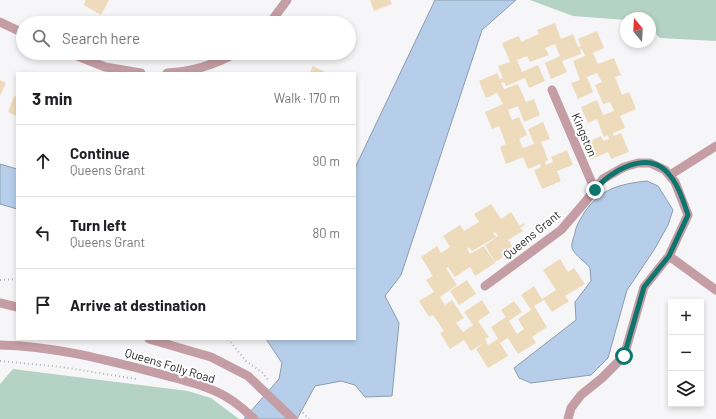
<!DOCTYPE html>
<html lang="en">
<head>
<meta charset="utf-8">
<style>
  body { margin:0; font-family:Barlow,sans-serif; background:#f2f2f2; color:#202124 }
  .controls { position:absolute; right:12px; bottom:12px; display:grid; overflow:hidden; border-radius:0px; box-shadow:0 2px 6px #0003 }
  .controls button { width:36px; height:36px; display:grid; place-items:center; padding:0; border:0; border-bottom:1px solid #e0e0e0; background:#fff; color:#202124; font:20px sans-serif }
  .compass { position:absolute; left:620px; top:12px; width:36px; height:36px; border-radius:50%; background:#fff; box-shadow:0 2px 6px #0003; rotate:342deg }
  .stop { position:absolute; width:12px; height:12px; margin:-9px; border:3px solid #0f766e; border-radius:50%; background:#fff }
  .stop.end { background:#0f766e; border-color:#fff; box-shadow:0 1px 4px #0008 }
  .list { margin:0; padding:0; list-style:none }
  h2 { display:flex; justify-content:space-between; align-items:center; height:52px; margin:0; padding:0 16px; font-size:17px }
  h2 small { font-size:13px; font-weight:400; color:#757577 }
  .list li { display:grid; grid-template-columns:26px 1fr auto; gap:12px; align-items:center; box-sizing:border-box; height:72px; padding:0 16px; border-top:1px solid #e0e0e0 }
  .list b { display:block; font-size:15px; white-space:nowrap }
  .list p { margin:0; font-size:13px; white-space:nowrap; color:#757577 }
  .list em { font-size:13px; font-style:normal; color:#757577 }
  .icon { flex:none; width:22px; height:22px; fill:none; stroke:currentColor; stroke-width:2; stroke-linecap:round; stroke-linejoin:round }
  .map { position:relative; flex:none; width:716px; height:419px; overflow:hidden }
  .search { position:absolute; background:#fff; box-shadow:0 2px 6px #0003; left:16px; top:16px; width:340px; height:44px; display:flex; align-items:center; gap:10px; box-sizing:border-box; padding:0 14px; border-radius:22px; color:#757577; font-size:15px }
  .panel { position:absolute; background:#fff; box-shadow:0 2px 6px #0003; left:16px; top:72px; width:340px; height:268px; border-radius:0px }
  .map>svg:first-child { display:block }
</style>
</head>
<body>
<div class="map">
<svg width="716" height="419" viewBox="0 0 716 419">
  <rect width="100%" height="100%" fill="#f6f6f8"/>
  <path fill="#b4d3c4" d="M530,0h186v41l-56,-3 -10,-9v-11h-24v2l-53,-4z
    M13,369l175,22 23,7 28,21h-239v-35z"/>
  <path fill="#b6ceea" stroke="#8c9cb0" d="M435,0h81l-34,30 -81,245 -16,21 14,27 -7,73 -27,1 -10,-12 -14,-4 -26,5 -18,33h-53l35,-40 3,-16 -16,-24h89v-171z
    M0,164l17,5v40l-17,-5z
    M647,181l11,5 15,24 -5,15 -14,25 -27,40 -19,68 -17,17 -60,8 -12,-5 -5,-10 62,-48 -1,-18 16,-21 -1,-13c-5,-7 -15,-12 -18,-20 -1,-5 2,-11 3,-15 1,-8 5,-13 9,-20 16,-24 35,-29 63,-32z"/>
  <path fill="#eedbbb" d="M86,0h23l-8,15 -17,-10z
    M370,0h20l2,4 -18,7z
    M555,23l6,16 12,-5 5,13 3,-1 -3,-7 19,-8 7,17 -11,5 5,11 16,-6 7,17 -6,2 7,18 7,-3 7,17 -16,7 5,12 -12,5 1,3 7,-3 8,19 -18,7 -3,-7 -16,7 -7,-16 16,-7 2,5 6,-2 -1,-4 -4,2 -7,-18 -9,4 -7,-16 16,-7 6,15 11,-4 -4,-9 -7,2 -8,-19 7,-3 -5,-9 -10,4 6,15 -15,7 -7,-16 9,-3 -7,-19 12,-5 -3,-7 -2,1 1,4 -19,7 5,11 -16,7 -6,-16 15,-7 -5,-12 -10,4 4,7 -19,7 -3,-6 -10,4 5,12 16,-7 7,16 -16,7 -4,-10 -19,8 -2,-4 -3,1 3,6 14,-5 8,18 8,-3 6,16 -16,7 -6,-16 -10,4 4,10 7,-3 8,18 -8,4 4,9 11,-4 -6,-15 15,-7 7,17 -9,3 7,18 -3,2 1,3 7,-3 -2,-5 16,-7 6,15 -16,6 4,10 -19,8 -8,-19 7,-3 -1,-3 -12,5 -5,-12 -17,7 -6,-17 6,-3 -7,-18 -7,3 -7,-17 18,-8 -6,-11 -11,5 -7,-17 18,-8 3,6 3,-1 -5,-12 12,-4 -8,-19 17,-7 2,6 18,-8 -2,-4z
    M313,66l14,7h-17z
    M0,80l6,3 -6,13z
    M14,96l3,1v19l-9,-4z
    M491,204l10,15 10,-7 9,14 3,-3 2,2 -5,3 3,3 -15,9 7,10 -20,12 -10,-17 13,-9 -3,-4 -2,1 3,4 -24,14 -3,-4 -2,2 3,5 14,-8 11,17 -20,13 -5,-9 -15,10 -7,-10 -2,1 11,17 -17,12 5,8 7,-5 12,18 -8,5 7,9 10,-7 -9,-13 18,-12 8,13 -12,8 11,16 -4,2 3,6 10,-6 -7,-12 15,-10 -5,-7 13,-9 8,11 -13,9 8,13 7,-5 -6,-10 13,-9 -10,-15 13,-9 8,13 14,-9 -13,-20 17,-11 8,13 6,-4 11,16 -20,12 4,5 -17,11 -8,-12 -10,6 13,21 -15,10 4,6 -18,11 -10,-16 -8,5 8,13 -20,12 -12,-19 7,-6 -12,8 -7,-11 -14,9 -10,-16 4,-2 -11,-16 -4,2 -10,-16 15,-9 -8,-12 7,-4 -12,-19 16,-11 4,7 9,-6 -7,-11 17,-11 4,6 15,-9 -5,-8z
    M467,280l9,14 -17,11 -9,-14z"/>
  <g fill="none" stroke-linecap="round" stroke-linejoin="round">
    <path stroke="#b4b4b5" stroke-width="2" stroke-dasharray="1 3" stroke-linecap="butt" d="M0,280l17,-1
      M228,339l18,22 17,12 5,7
      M0,361l62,6 74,12
      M300,410l9,9"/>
    <path stroke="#c59da4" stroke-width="9" d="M0,22l23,11
      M270,23l17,-23
      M70,53l35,14 36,6
      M167,73c25,-1 47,-8 69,-20
      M552,90l43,100
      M670,175l46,-29
      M669,256l47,34
      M485,286l76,-56 25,-29 17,-22 21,-12 14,-4h12l15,7 10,12 13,33 -19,41 -25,31 -20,69 -22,22 -21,17 -10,13 -3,11
      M0,303l17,4
      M149,339l62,18 37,19 45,43
      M0,345c53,1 102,14 153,27 20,6 42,10 62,19 14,6 28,17 39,28"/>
  </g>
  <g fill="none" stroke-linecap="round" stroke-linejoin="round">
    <path stroke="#0f766e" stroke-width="5" d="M595,190c14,-19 51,-39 71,-19 12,12 17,29 22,44l-19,41 -25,31 -20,69"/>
  </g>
  <g text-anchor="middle" stroke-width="4" stroke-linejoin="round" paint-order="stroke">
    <g font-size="12" fill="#29292a" stroke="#fff">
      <text transform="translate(584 135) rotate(67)" y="4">Kingston</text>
      <text transform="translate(532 235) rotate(-39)" y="4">Queens Grant</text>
      <text transform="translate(170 366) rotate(17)" y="4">Queens Folly Road</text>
    </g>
  </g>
</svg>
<div class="controls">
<button>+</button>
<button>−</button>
<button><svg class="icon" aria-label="layers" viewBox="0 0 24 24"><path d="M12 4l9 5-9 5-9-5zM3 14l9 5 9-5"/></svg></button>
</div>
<svg class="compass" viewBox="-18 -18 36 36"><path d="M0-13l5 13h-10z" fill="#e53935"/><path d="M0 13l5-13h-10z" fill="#757577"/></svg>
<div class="stop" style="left:624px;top:356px"></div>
<div class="stop end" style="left:595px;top:190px"></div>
<div class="search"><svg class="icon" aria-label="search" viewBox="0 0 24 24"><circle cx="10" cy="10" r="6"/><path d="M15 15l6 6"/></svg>Search here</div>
<section class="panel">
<h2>3 min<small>Walk · 170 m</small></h2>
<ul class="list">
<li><svg class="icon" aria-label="ahead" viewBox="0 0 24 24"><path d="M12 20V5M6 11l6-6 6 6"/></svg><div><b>Continue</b><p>Queens Grant</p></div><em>90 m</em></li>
<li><svg class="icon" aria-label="left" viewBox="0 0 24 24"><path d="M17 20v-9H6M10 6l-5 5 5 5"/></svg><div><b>Turn left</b><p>Queens Grant</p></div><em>80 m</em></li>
<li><svg class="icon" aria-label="arrive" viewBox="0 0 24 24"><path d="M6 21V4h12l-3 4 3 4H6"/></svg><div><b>Arrive at destination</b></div></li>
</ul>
</section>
</div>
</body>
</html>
